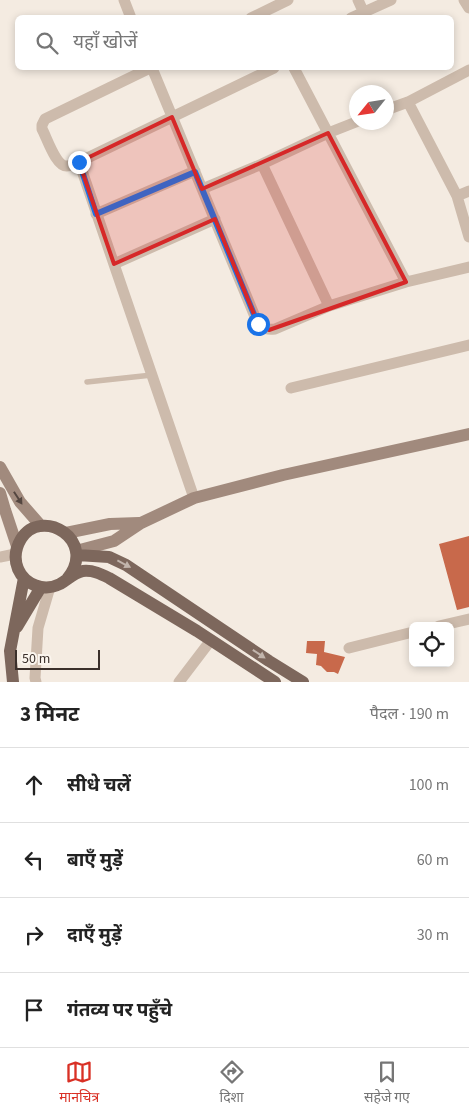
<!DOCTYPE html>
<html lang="hi">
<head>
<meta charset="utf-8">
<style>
  body { margin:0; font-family:"Source Sans 3","Noto Sans Devanagari",sans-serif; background:#f6f6f6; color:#222 }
  .controls { position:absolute; right:15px; bottom:15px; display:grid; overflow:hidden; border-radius:8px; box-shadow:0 2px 8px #0003 }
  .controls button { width:45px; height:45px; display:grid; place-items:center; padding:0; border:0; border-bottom:1px solid #e0e0e0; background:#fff; color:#222; font:25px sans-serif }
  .compass { position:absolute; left:349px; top:85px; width:45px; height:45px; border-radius:50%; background:#fff; box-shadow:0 2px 8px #0003; rotate:240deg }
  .scale { position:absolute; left:15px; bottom:12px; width:85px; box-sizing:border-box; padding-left:5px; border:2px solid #3b302b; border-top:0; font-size:14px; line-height:18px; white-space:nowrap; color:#3b302b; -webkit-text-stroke:4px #fbf5ee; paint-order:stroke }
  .stop { position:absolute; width:15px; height:15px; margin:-11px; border:4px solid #1a73e8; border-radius:50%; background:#fff }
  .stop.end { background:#1a73e8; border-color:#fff; box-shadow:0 1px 5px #0008 }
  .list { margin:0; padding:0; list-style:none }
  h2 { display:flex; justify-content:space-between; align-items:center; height:65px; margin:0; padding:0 20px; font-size:21px }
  h2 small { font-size:16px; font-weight:400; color:#767676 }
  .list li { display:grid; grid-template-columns:32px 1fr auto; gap:15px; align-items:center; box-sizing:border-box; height:75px; padding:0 20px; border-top:1px solid #e0e0e0 }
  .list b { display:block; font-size:19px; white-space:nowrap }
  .list em { font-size:16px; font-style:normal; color:#767676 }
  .icon { flex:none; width:28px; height:28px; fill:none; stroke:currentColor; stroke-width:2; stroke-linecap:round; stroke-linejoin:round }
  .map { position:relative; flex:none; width:469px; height:682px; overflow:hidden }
  .search { position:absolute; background:#fff; box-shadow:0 2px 8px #0003; left:15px; right:15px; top:15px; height:55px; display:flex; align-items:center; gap:12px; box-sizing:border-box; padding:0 18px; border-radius:8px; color:#767676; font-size:19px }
  .sheet { height:365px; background:#fff }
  nav { display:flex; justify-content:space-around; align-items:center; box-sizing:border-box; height:70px; border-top:1px solid #e0e0e0; background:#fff; font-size:14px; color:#767676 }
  nav a { display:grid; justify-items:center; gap:2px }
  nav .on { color:#d93025 }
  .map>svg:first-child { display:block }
</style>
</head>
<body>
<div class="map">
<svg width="469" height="682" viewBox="0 0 469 682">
  <rect width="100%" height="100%" fill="#f4ebe1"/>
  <path fill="#c8694b" d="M469,536v71l-12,3 -18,-66z
    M307,641h18l-1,11 21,5 -7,17 -4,-2h-7l-6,-6 -5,-1 1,-11 -11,-1z"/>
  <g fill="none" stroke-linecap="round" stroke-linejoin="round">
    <path stroke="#cdbbac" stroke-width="5.5" d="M87,382l65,-7"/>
    <path stroke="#cdbbac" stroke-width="11" d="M124,0l7,18
      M358,0l5,11
      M464,0l5,8
      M251,18l37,-18
      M351,18l40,-18
      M150,68l-105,51 -3,6v4c5,9 14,38 25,37 4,0 8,-3 12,-4l195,-94
      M152,68l106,256c6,5 10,6 17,5l54,-23 77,-24 63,-15
      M294,68l112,214
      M408,102l49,94 12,-5
      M386,110l22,-8 61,-32
      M79,162l115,336
      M262,164l67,142
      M202,189l60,-25 66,-31 28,-11
      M457,196l12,41
      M96,214l99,-43
      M114,264l101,-45
      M291,388l178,-43
      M0,557l15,-3
      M439,626l30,-7
      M349,648l64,-16
      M36,682l-1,-4 3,-50 12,-41
      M179,682l32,-42"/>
    <path stroke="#a18a7d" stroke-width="12" d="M0,467l20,35 21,24
      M0,493l5,17 12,36
      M66,533l44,-9 29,-1
      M76,551l38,-10 27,-18 53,-25 89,-23 186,-41"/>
    <path stroke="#7d675c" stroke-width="12" d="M77,555l32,2 17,8 143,96 34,21
      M67,579c32,-39 -26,-73 -46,-40 -6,10 -7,20 -3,30 7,16 26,23 42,15 7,-4 15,-12 23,-13 10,-1 18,3 26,7l88,53 78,51
      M17,627l24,-40
      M13,682l-3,-31 14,-73"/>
  </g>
  <defs><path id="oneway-solid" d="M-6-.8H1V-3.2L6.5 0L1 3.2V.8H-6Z" transform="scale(1.25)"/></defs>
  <use fill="#544640" href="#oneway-solid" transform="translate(18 498) rotate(57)"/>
  <g fill="#c2b5ac">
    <use href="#oneway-solid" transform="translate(124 564) rotate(28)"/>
    <use href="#oneway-solid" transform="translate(259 654) rotate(34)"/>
  </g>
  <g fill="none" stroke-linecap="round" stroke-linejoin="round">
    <path stroke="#1a73e8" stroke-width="6" d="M79,162l17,52 99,-42 63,152"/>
  </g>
  <path fill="#d62828" fill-opacity="0.2" stroke="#d62828" stroke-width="4" stroke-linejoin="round" d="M172,117l30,72 126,-56 78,149 -137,48 -11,-6 -43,-105 -101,45 -35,-102z"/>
</svg>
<div class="controls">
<button><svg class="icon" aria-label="locate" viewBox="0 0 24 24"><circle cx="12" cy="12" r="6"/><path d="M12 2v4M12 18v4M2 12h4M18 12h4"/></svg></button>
</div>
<svg class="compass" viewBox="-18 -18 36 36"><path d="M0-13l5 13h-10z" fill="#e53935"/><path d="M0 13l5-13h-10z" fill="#767676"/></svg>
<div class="scale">50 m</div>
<div class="stop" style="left:258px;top:324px"></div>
<div class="stop end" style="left:79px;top:162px"></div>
<div class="search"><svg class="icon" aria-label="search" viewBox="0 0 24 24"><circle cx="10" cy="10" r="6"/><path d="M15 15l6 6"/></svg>यहाँ खोजें</div>
</div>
<section class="sheet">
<h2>3 मिनट<small>पैदल · 190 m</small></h2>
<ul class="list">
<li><svg class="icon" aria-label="ahead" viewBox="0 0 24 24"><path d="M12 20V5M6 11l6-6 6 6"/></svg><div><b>सीधे चलें</b></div><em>100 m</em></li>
<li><svg class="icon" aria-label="left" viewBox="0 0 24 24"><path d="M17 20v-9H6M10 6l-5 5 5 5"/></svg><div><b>बाएँ मुड़ें</b></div><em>60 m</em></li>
<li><svg class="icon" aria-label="right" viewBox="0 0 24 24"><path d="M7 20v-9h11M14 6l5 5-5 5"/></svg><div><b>दाएँ मुड़ें</b></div><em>30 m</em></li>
<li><svg class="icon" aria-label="arrive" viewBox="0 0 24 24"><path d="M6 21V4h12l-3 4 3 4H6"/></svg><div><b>गंतव्य पर पहुँचे</b></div></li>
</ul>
</section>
<nav>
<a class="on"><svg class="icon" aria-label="map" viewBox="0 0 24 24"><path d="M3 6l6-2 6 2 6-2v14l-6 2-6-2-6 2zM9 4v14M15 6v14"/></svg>मानचित्र</a>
<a><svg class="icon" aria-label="directions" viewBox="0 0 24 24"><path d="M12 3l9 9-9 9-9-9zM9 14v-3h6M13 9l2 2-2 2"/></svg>दिशा</a>
<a><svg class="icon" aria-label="saved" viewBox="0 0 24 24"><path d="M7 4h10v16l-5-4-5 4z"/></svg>सहेजे गए</a>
</nav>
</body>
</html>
